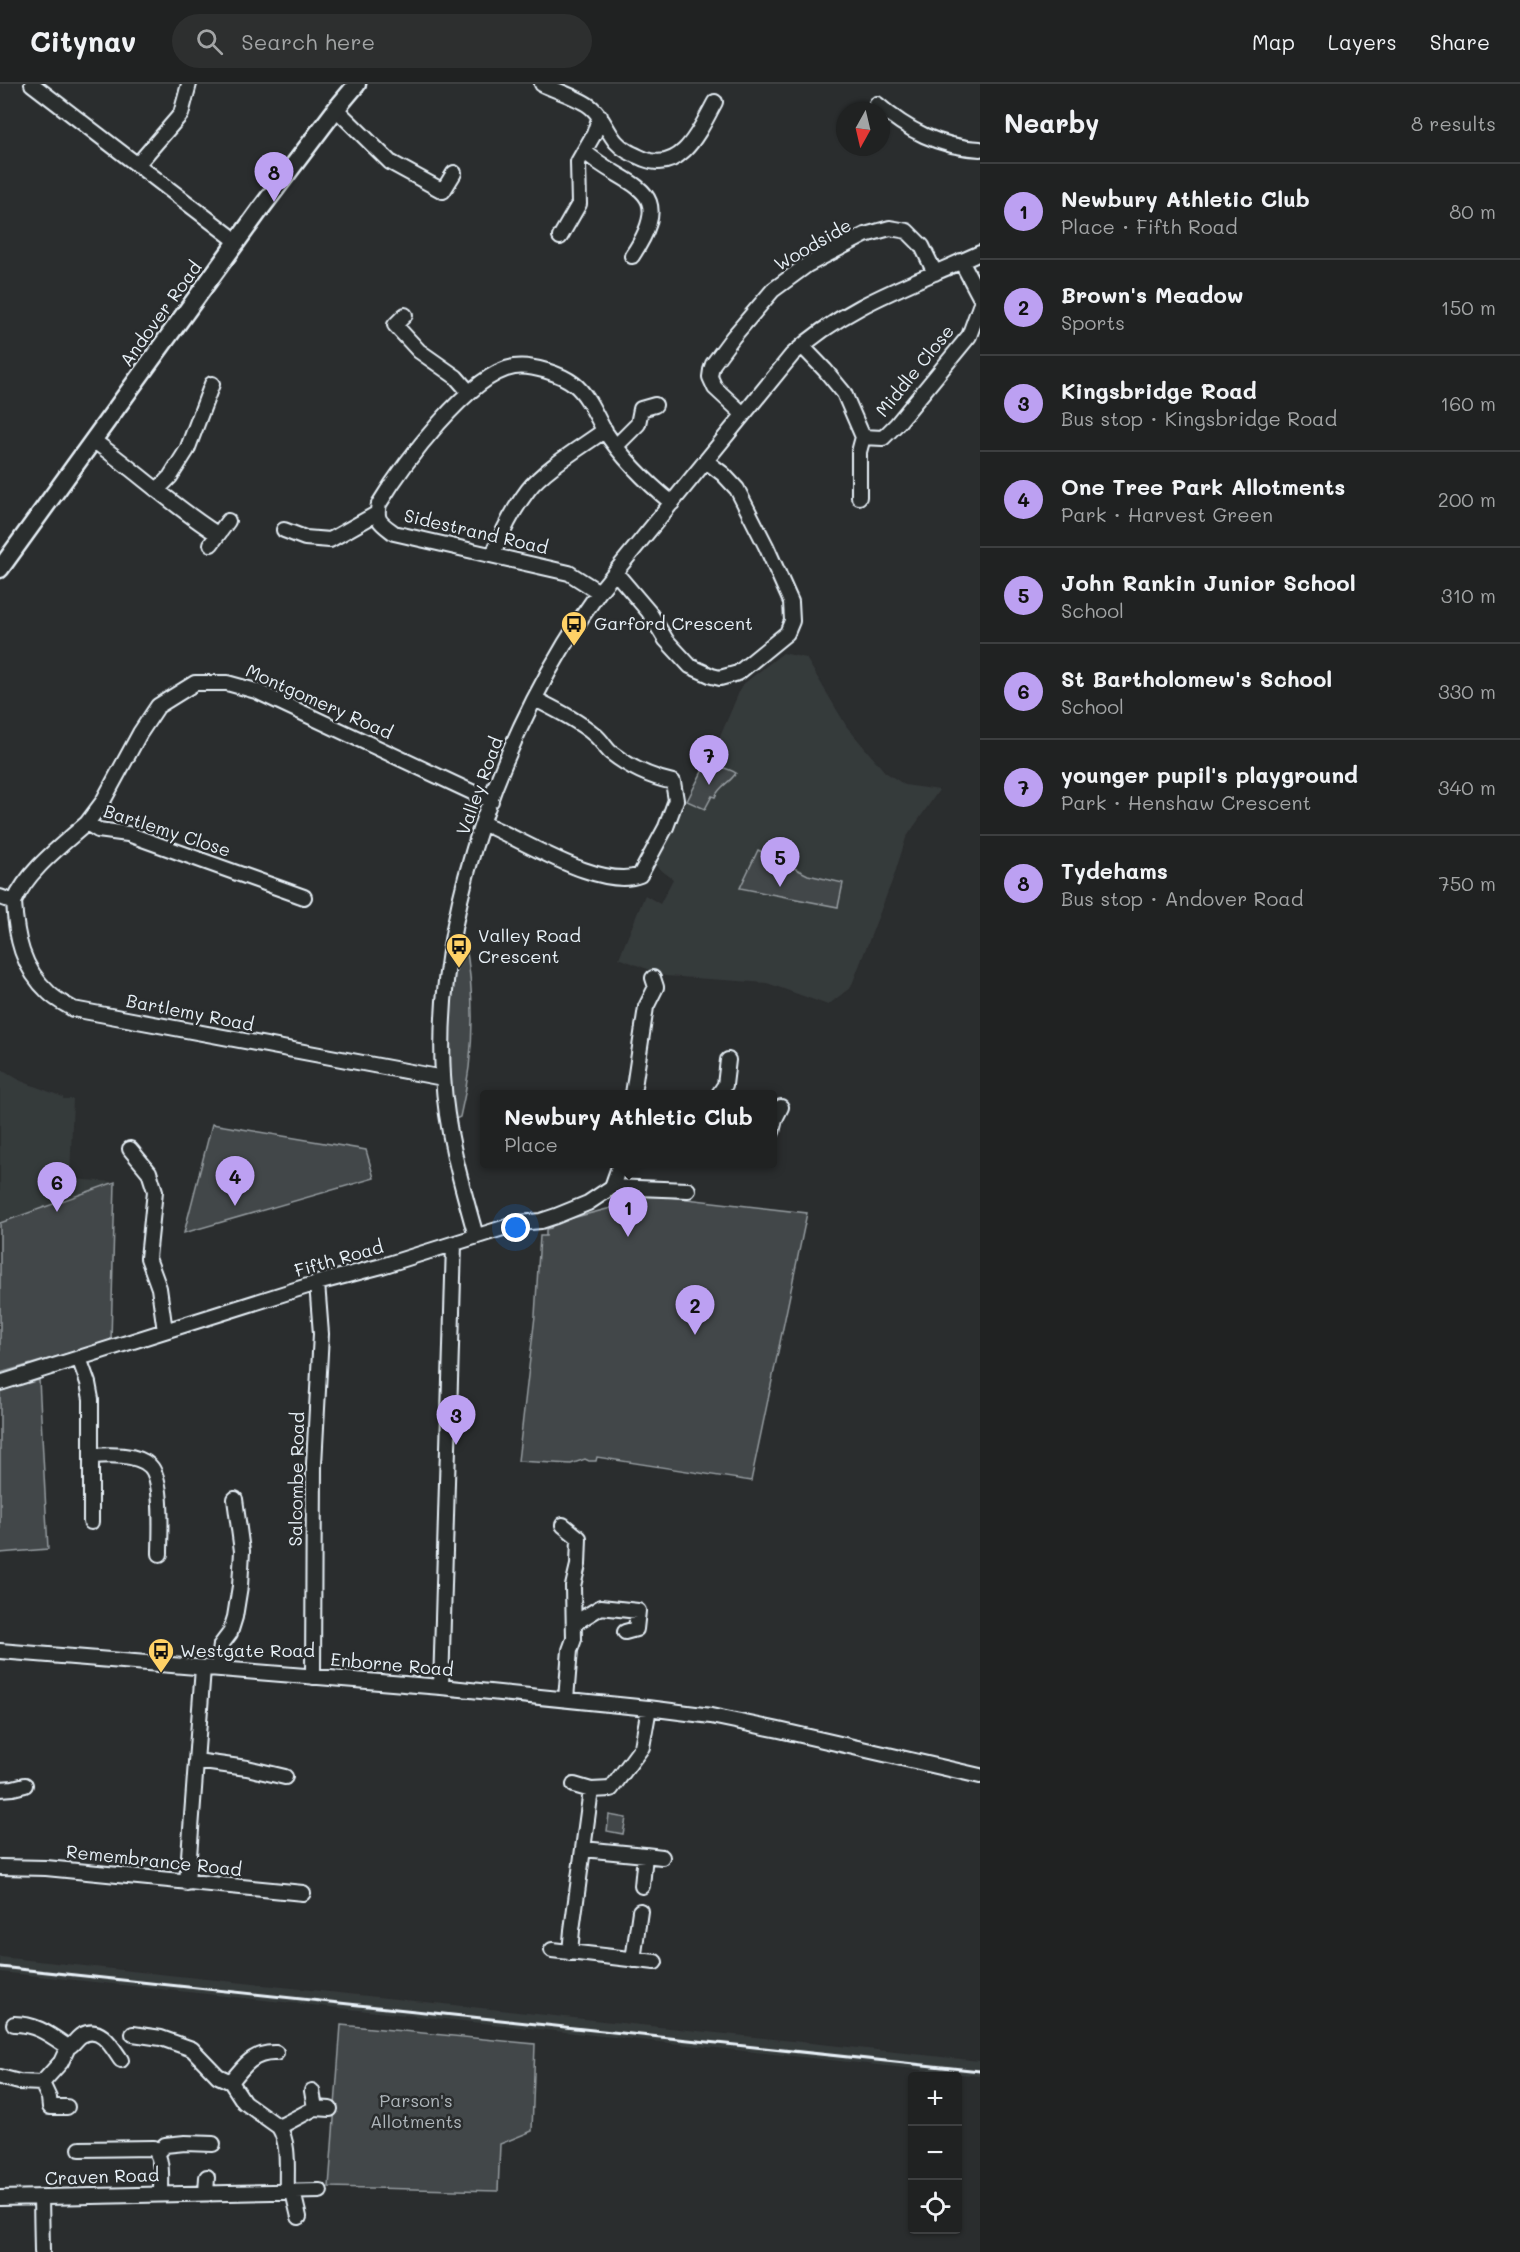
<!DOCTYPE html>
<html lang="en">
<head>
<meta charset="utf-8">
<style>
  body { margin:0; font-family:Mali,sans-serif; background:#2d2f2f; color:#f1f3f6 }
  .controls { position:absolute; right:18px; bottom:18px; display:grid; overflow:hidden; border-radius:6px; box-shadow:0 2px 4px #0004 }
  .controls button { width:54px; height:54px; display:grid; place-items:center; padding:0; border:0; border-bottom:2px solid #3d3f40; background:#202222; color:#f1f3f6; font:30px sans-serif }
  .compass { position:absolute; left:836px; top:18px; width:54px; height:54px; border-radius:50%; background:#202222; box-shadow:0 2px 4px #0004; rotate:188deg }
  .you { position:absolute; left:516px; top:1144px; width:21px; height:21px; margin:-15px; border:4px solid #fff; border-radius:50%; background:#1a73e8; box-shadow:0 0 0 9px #1a73e833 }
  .badge { display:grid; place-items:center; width:39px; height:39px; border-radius:50%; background:#bca0f2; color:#111; font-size:20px; font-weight:700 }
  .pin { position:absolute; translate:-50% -50px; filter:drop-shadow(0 2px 3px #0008) }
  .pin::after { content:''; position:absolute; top:32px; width:21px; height:18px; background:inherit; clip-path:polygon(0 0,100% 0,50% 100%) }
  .popup { position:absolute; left:480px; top:1006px; width:297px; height:78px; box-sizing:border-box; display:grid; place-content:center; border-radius:6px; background:#202222; filter:drop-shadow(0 2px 4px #0005); font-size:20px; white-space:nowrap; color:#a2a4a5 }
  .popup b { font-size:22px; color:#f1f3f6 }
  .popup::after { content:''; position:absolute; left:50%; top:100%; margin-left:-12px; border:12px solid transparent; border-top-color:#202222 }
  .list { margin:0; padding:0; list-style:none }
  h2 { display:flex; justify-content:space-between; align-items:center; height:78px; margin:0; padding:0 24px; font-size:26px }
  h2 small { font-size:20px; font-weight:400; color:#a2a4a5 }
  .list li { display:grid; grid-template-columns:39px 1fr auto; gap:18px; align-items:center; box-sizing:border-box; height:96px; padding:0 24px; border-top:2px solid #3d3f40 }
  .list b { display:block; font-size:22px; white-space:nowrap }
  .list p { margin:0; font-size:20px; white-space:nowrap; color:#a2a4a5 }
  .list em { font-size:20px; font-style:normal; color:#a2a4a5 }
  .icon { flex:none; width:33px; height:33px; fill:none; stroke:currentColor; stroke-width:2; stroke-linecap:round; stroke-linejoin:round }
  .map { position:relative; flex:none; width:980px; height:2168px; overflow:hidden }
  header { display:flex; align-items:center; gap:36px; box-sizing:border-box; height:84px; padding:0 30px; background:#202222; border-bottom:2px solid #3d3f40 }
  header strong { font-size:28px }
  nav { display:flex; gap:33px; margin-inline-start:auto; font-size:21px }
  .search { width:420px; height:54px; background:#2d2f2f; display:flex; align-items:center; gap:15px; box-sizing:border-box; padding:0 21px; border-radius:33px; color:#a2a4a5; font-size:22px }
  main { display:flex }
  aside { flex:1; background:#202222 }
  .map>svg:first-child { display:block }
</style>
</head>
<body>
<header>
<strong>Citynav</strong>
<div class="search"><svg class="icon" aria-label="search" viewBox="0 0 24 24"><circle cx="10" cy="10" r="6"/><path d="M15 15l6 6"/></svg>Search here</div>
<nav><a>Map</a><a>Layers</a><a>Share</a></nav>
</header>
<main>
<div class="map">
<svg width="980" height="2168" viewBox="0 0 980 2168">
  <rect width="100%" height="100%" fill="#2a2d2e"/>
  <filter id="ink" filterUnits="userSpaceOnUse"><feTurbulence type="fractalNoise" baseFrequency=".0167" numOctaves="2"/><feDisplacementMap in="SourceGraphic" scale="12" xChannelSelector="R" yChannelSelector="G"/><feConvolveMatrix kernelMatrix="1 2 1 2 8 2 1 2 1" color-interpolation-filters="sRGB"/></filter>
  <g filter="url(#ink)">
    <path fill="#363a3b" d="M783,569l23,5 41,69 38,45 20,13 34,5 -33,48 -12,38 -43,111 -23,18 -61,-22 -102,-7 -46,-18 26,-63 15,9 13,-25 -20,-15 58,-106 31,-73z
      M0,984l21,13 42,16v2h10l-3,80 45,3 -4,159 -111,32z
      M0,1873l980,104v15l-980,-104z"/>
    <path fill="#424648" stroke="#959ca0" stroke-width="1.5" d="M707,678c10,5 20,5 29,11 -7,11 -16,12 -21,24l-3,-1 -7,13 -18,-8z
      M758,766l50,25 35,8 -5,24 -98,-19z
      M460,856l5,1c11,59 9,118 -5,176l-4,2 -3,-2 -4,-38 -1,-53 9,-83z
      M212,1040l154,26 8,28 -190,55z
      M115,1098l-4,159 -111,32v-150z
      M626,1108l181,21 -56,268 -154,-24 -1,4h-7l-4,-2 -14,5 -53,-3 17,-145 5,-80h6v-7l5,-1 2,-5 62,-16 1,5 7,1z
      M39,1296l9,169 -48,4v-162z
      M609,1731l17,3 -3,16 -16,-3z
      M341,1941l194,19 -3,87 -32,13 -2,47 -169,-4z"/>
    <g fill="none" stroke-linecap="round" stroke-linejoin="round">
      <g stroke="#e8f1f8" stroke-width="18">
        <path id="minor" d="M32,0l206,158
          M542,0c14,7 39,14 50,24 11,10 15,23 24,34 8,9 17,12 28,17 38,15 56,-30 71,-57
          M877,20c30,26 62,43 103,45
          M336,25l54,53 53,29 11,-18
          M584,67c41,38 96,33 48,105
          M137,81l44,-51 8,-30
          M560,153l19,-33 -1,-42 16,-28 6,-18
          M961,177l19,36
          M405,231l-10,10 24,26 37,26 13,15
          M802,262l23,24 19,23 19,44 20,1 14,-14 72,-88 11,-30
          M743,330l-28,-26 -5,-11 1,-7 2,-6 20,-27 40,-47 34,-25 58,-30 25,-7 17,3 15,15 13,27
          M94,357c42,30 79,65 123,93
          M616,362l22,-22 3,-15 14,-4
          M157,406l13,-13 17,-27 25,-66
          M859,413v-45l4,-15
          M284,446l21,8 25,2 46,-26
          M211,460l17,-23
          M493,471c9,-23 20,-45 35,-65 16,-21 55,-44 77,-60
          M615,488l34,40 17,28 24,26 22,10 8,2 18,-5 49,-40 5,-12 -1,-19 -25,-56 -29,-57 -14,-15 -17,-13
          M599,508l-30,-19 -175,-40c-13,-10 -19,-12 -15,-29 23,-38 90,-130 135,-137 17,-3 47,7 60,17 14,11 22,32 30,46 19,29 41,51 68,73
          M87,739l15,-20 38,-70 18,-27 37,-23h32l29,8 235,110
          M484,740c38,15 117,67 156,51l26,-48 10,-27 -3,-18c-23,-5 -44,-15 -63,-30 -5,-5 -9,-12 -15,-17 -18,-15 -39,-25 -60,-36
          M0,813l14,5c2,35 8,66 35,91 7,7 16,11 24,16l370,69
          M14,818c14,-32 47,-56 73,-79l11,7 30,4 176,63
          M633,1010l13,-87 10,-20 -3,-9
          M719,1010l6,-9 3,-25
          M772,1048l3,-13 6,-12
          M130,1065l19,23 6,19 -7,67 11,30 6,43
          M612,1103l8,-23
          M476,1152c-15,-53 -30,-105 -33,-160 -9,-162 62,-353 156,-484l193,-237c53,-50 123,-72 188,-102
          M79,1274l9,25 3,16v123
          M0,1299l317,-100 65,-17 137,-43 22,-2 15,-5 32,-13 24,-16 76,3
          M91,1372c17,-1 45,-3 59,10 14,14 10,68 10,88
          M563,1441l16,13 -1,27 -5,21 1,53 -4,11 -4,49
          M575,1539l26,-16 37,4 -2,18 -11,3
          M0,1567l441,36 207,21 63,8 68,14 201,46
          M218,1585l3,-24 9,-12 5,-16 5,-31 2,-35 -7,-52
          M313,1593l1,-213 7,-130 -4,-51
          M441,1603l13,-443
          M196,1677l51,7 38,9
          M574,1701l17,5 20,-1 31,-42 7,-39
          M0,1705l13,-1 12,-3
          M583,1765l62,6 -3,31
          M645,1771l17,2
          M0,1783l46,1 257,25
          M187,1799l16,-215
          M552,1866l103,12
          M570,1869l2,-23 19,-140
          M633,1876l7,-49
          M14,1940c23,0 36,11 54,23 6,-2 8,-9 14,-12 19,-10 30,12 39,25
          M133,1950l28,4 31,11 26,27 13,6 13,20 35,25c11,18 7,44 8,64
          M0,1993l19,5 23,1 19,-21 7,-15
          M231,1998c13,-17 23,-30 45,-29
          M42,1999l7,15 1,9h17
          M312,2007l3,17
          M279,2043l36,-19 15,1
          M80,2065l74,-1c9,12 7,30 7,45
          M158,2069l7,-8 20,-2 28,1
          M293,2108l6,25
          M206,2109l1,-16
          M41,2113l1,55
          M0,2114l320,-7"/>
      </g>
      <g stroke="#e8f1f8" stroke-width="21">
        <path id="major" d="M0,485l262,-362 74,-98 21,-25"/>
      </g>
      <use href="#minor" stroke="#2a2d2e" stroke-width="14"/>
      <use href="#major" stroke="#2a2d2e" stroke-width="16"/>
      <path stroke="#e8f1f8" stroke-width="3" d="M0,1883l980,104"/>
    </g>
  </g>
  <defs>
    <g id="bus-pin" transform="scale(1.35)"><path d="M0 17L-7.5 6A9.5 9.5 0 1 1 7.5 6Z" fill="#ffd166" stroke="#2a2d2e"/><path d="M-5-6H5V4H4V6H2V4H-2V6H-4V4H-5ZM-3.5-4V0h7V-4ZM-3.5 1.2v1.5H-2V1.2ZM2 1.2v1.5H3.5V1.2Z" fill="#111"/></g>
  </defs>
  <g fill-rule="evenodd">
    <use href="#bus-pin" x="574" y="540"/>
    <use href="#bus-pin" x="459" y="862"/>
    <use href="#bus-pin" x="161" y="1567"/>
  </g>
  <g text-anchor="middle" stroke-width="5" stroke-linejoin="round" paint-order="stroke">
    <g font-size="18" fill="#e8f1f8" stroke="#2a2d2e">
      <text transform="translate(813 161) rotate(-30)" y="6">Woodside</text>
      <text transform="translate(161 230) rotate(-54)" y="6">Andover Road</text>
      <text transform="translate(915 287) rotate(-51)" y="6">Middle Close</text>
      <text transform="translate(476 448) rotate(13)" y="6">Sidestrand Road</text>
      <text transform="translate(319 618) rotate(24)" y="6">Montgomery Road</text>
      <text transform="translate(480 702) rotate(-70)" y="6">Valley Road</text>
      <text transform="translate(167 747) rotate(18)" y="6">Bartlemy Close</text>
      <text transform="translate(190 929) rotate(11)" y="6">Bartlemy Road</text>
      <text transform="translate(339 1175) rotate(-16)" y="6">Fifth Road</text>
      <text transform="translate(297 1395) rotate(-89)" y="6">Salcombe Road</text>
      <text transform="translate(392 1581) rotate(5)" y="6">Enborne Road</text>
      <text transform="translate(154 1777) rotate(6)" y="6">Remembrance Road</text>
      <text transform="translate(102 2093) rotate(-2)" y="6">Craven Road</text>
    </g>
    <g font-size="18" fill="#e8f1f8" stroke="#2a2d2e" text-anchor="start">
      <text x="594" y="546">Garford Crescent</text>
      <text x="478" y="858">Valley Road<tspan x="478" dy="21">Crescent</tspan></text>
      <text x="180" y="1573">Westgate Road</text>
    </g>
    <g font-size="18" fill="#aeb5ba" stroke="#2a2d2e">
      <text x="416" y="2023">Parson's<tspan x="416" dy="21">Allotments</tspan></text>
    </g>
  </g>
</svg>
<div class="controls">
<button>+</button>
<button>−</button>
<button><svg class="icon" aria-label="locate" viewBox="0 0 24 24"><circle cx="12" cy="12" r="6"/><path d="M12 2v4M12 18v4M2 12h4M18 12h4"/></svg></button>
</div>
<svg class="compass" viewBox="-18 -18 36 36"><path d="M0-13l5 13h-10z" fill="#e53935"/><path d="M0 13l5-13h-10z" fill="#a2a4a5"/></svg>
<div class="you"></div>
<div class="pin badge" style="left:628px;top:1153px">1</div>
<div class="popup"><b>Newbury Athletic Club</b>Place</div>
<div class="pin badge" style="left:695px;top:1251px">2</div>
<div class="pin badge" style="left:456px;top:1361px">3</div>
<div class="pin badge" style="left:235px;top:1122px">4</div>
<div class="pin badge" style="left:780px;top:803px">5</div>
<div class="pin badge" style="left:57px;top:1128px">6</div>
<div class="pin badge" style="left:709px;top:701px">7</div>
<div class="pin badge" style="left:274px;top:118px">8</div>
</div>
<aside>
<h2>Nearby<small>8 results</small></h2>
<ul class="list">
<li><span class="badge">1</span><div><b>Newbury Athletic Club</b><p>Place · Fifth Road</p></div><em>80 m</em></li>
<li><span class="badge">2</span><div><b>Brown's Meadow</b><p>Sports</p></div><em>150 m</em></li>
<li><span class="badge">3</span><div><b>Kingsbridge Road</b><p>Bus stop · Kingsbridge Road</p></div><em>160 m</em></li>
<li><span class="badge">4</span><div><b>One Tree Park Allotments</b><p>Park · Harvest Green</p></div><em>200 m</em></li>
<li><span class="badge">5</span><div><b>John Rankin Junior School</b><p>School</p></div><em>310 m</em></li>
<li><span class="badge">6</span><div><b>St Bartholomew's School</b><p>School</p></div><em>330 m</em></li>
<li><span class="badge">7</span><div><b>younger pupil's playground</b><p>Park · Henshaw Crescent</p></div><em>340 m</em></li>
<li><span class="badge">8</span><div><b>Tydehams</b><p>Bus stop · Andover Road</p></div><em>750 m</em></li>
</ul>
</aside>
</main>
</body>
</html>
